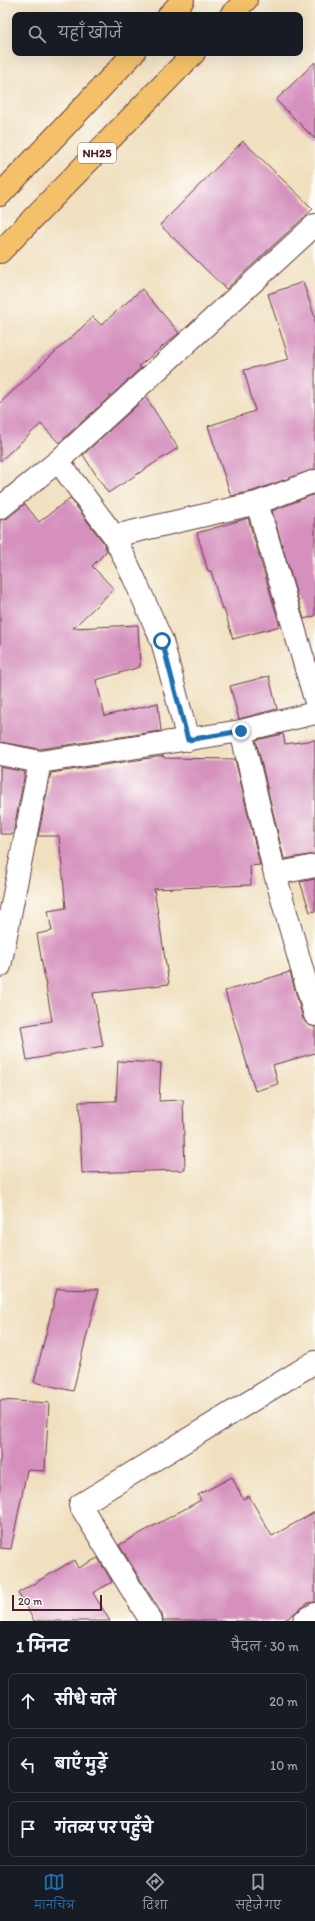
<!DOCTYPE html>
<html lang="hi">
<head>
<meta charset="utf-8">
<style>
  body { margin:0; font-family:Itim,"Playpen Sans Deva",sans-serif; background:#242831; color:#f1f3f6 }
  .scale { position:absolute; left:12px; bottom:10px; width:90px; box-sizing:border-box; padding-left:4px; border:2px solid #4a1f2b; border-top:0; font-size:11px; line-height:14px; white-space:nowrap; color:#4a1f2b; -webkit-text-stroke:3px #fdfcf7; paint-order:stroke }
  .stop { position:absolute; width:12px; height:12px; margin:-9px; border:3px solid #1f6fb2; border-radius:50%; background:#fff }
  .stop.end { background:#1f6fb2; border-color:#fff; box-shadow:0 1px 4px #0008 }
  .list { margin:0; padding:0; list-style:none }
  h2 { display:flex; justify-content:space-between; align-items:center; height:52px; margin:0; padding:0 16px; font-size:17px }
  h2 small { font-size:13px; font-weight:400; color:#9ea1a6 }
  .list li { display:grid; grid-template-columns:26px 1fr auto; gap:12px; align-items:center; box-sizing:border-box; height:56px; margin:0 8px 8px; padding:0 8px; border:1px solid #363941; border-radius:8px }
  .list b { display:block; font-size:15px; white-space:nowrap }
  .list em { font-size:13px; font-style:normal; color:#9ea1a6 }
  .icon { flex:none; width:22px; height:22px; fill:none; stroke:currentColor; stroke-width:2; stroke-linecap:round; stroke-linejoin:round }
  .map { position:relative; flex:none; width:315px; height:1621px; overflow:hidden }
  .search { position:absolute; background:#171b24; box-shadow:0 4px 16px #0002; left:12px; right:12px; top:12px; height:44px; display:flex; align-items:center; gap:10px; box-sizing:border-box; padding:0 14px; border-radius:8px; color:#9ea1a6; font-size:15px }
  .sheet { height:244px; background:#171b24 }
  nav { display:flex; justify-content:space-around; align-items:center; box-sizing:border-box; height:56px; border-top:1px solid #363941; background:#171b24; font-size:11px; color:#9ea1a6 }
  nav a { display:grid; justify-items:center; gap:2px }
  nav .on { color:#1f6fb2 }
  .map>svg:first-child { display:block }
</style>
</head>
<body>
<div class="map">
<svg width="315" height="1621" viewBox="0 0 315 1621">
  <rect width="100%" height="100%" fill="#fdfcf7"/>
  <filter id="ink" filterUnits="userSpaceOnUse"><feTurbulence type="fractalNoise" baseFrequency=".025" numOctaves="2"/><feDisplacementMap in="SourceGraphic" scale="8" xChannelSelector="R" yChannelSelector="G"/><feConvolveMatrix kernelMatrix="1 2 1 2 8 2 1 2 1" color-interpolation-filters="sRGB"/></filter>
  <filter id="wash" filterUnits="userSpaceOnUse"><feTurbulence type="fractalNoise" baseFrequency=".012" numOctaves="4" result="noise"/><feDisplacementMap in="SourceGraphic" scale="16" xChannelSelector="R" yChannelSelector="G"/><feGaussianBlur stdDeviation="0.9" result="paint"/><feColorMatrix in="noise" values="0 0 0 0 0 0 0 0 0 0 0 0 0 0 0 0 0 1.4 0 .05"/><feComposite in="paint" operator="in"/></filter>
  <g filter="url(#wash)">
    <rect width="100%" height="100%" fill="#f0e0c0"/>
    <g id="blocks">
      <path fill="#d590be" d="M315,62v77l-39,-39z
        M243,141l70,68 -87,80 -66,-64z
        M303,282l12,36v151l-62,22 -22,5 -23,-70 47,-15 -11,-41 45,-11 -21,-65z
        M142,289l37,44 -40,33 2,2 -82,75 -18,-19 -41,37v-58l93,-86 8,8z
        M146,397l32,51 -70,45 -25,-38z
        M315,494v122l-11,3 -32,-108z
        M70,498l33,44 4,9 -15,15 22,23 -41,39 65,-3 2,42 -44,13 9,36 53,-13 3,28 -121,18 -40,-7v-222l8,-2 17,-14 14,18z
        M248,518l32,108 -47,13 -9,-30 -2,1 -11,-39h-3l-11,-38z
        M269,676l8,33 -38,10 -9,-33z
        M283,734l2,10 30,-4v114l-31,5 -28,-119z
        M164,756v2l71,1 25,106 -10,1 1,19 -97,4 15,95 -76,9 10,53 -76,14 -6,-34 31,-5 -15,-87 15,-3 -4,-20 18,-3 -7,-72h-21l13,-63z
        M0,767l25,5 -12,62h-13z
        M315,879v32l-5,1 -10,-30z
        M290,972l13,47 4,5 8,3v26l-42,12 5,19 -23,7 -30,-100z
        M118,1061l43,2 -2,38 24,-1 2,70 -103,3 -3,-71 37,-1z
        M57,1289l41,1 -25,101 -39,-9z
        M0,1400l49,3 -4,68 -18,-1 -16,79 -11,-1z
        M232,1477l11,22 6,-3 23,40 43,-24v90l-7,1 -24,18h-121l-1,-7 -43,-69 82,-45 -3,-5z
        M98,1558l14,24 -19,11 17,28h-76l-16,-28 56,-33 4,8z"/>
    </g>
  </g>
  <g filter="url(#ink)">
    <use href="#blocks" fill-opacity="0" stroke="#633c41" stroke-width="1"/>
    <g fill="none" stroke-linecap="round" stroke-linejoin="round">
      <g stroke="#633c41" stroke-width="24">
        <path id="street" d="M257,503l58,196
          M0,508l58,-47
          M114,536l143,-33 58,-22
          M241,731l74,-18
          M188,740l-26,-99 -28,-63 -20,-42 -56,-75 257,-236
          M0,754l40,8 -40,204
          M40,762l201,-31 34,143 40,141
          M275,874l40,-8
          M151,1621l-71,-116 235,-143
          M304,1621l11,-7"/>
      </g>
      <g stroke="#633c41" stroke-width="24">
        <path id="primary" d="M169,15l14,-15
          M231,15l15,-15
          M0,195l134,-142
          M0,252l194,-199"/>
      </g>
      <use href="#street" stroke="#fff" stroke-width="22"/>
      <use href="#primary" stroke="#f4c16a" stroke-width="22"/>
    </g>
  </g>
  <g fill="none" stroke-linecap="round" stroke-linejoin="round" filter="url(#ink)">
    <path stroke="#1f6fb2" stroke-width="5" d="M162,641l26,99 53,-9"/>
  </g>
  <g text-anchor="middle" stroke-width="3" stroke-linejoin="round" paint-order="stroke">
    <rect fill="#fdfcf7" stroke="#806168" stroke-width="1" x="78" y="143" width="38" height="20" rx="3"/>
    <g font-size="12" font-weight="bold" fill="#4a1f2b">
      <text x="97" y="157">NH25</text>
    </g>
  </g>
</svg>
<div class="scale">20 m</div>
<div class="stop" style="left:162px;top:641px"></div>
<div class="stop end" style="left:241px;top:731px"></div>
<div class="search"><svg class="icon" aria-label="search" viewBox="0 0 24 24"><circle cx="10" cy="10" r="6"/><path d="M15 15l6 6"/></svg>यहाँ खोजें</div>
</div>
<section class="sheet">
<h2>1 मिनट<small>पैदल · 30 m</small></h2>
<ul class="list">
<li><svg class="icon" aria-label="ahead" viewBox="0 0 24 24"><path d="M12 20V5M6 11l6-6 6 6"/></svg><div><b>सीधे चलें</b></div><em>20 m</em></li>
<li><svg class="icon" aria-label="left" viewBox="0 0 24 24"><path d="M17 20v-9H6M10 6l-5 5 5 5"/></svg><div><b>बाएँ मुड़ें</b></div><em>10 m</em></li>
<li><svg class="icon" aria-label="arrive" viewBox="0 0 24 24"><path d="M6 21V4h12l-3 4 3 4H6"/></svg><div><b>गंतव्य पर पहुँचे</b></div></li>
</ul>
</section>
<nav>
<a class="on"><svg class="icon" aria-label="map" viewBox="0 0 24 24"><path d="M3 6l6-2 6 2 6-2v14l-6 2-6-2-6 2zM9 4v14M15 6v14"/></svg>मानचित्र</a>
<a><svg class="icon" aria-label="directions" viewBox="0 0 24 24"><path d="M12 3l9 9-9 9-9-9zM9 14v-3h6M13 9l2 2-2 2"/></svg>दिशा</a>
<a><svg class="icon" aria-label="saved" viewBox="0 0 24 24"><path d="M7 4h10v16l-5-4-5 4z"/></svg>सहेजे गए</a>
</nav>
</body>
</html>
